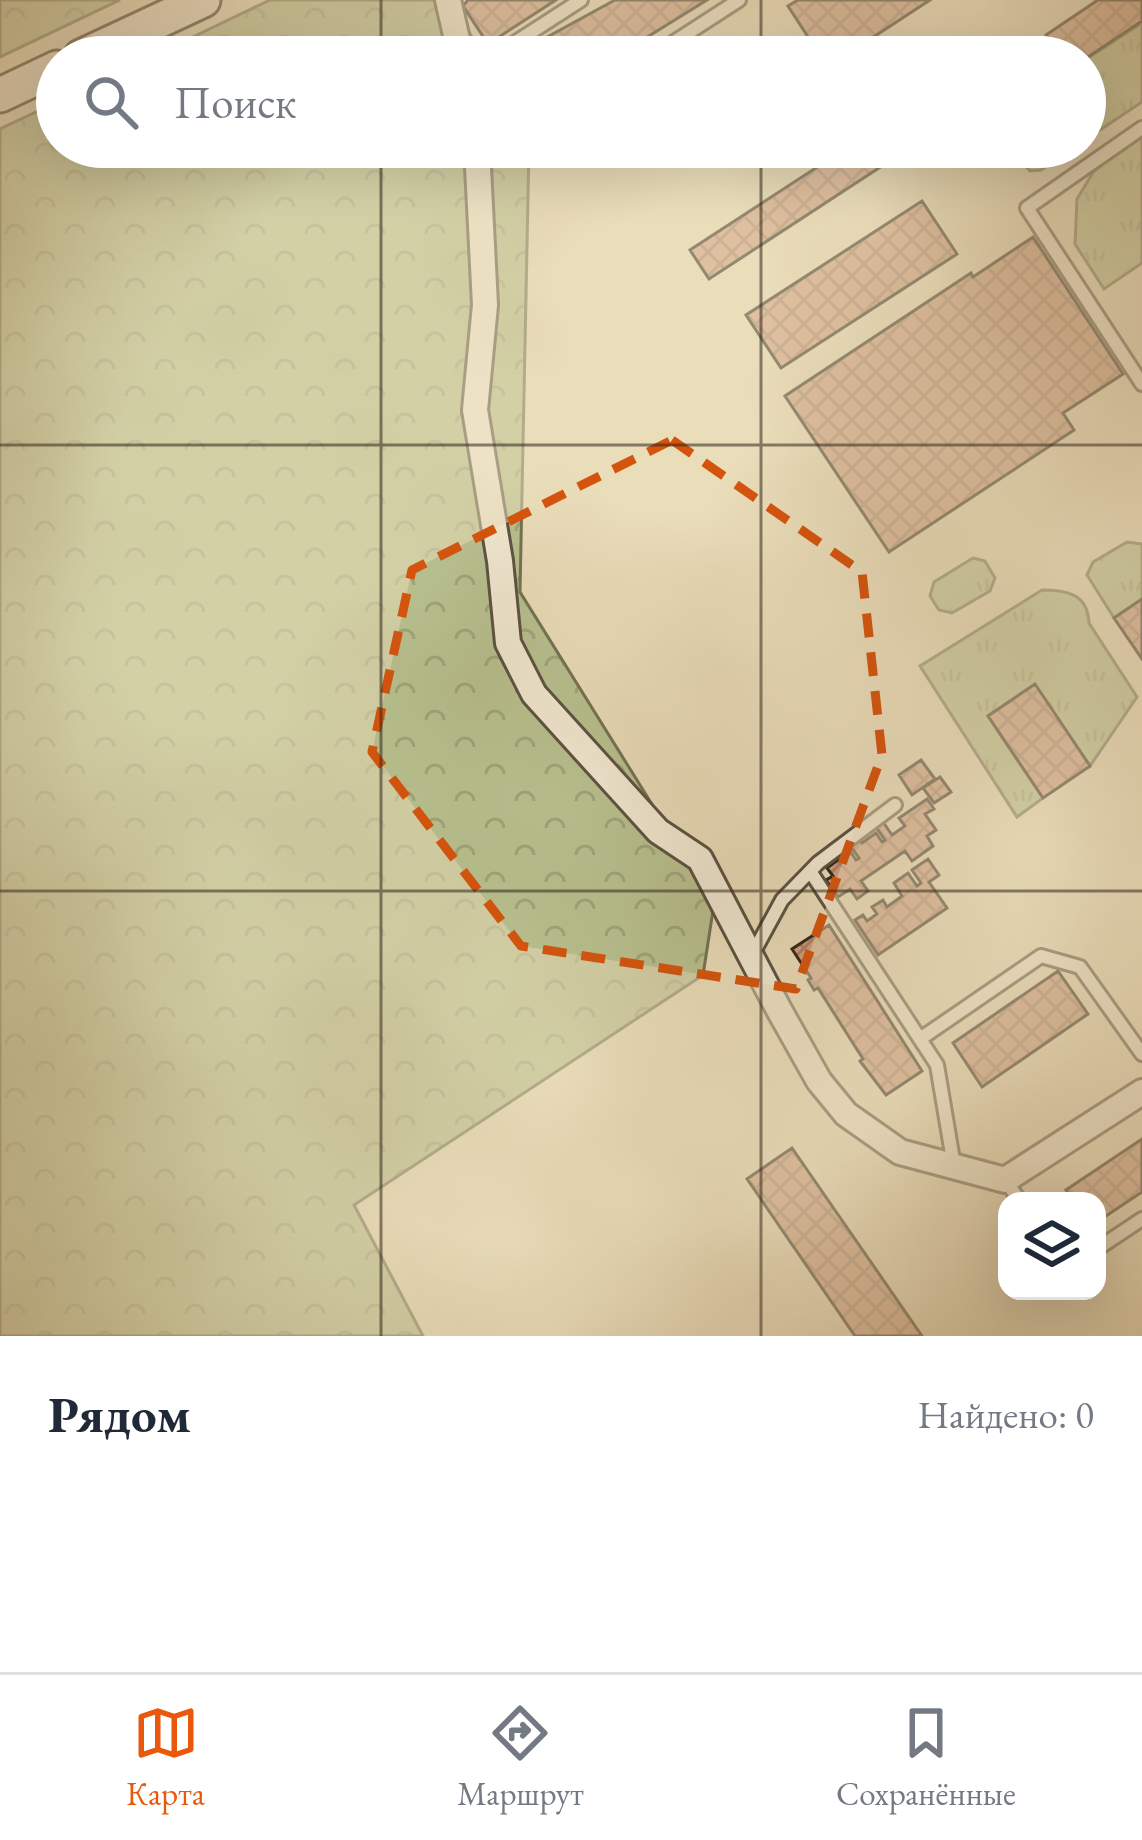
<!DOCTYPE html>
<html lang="ru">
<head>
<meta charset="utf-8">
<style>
  body { margin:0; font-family:"EB Garamond",serif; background:#f2f2f3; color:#1f2937 }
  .controls { position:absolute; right:36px; bottom:36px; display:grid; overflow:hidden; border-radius:24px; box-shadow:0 12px 48px #0002 }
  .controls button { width:108px; height:108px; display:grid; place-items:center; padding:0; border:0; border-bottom:3px solid #e0e1e3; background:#fff; color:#1f2937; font:60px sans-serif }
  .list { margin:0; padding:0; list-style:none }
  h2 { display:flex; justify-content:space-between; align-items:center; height:156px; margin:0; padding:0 48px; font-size:51px }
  h2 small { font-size:39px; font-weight:400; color:#747a83 }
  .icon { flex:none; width:66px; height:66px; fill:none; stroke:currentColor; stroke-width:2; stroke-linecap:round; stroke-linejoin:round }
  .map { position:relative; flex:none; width:1142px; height:1336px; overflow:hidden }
  .search { position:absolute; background:#fff; box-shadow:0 12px 48px #0002; left:36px; right:36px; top:36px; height:132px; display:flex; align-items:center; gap:30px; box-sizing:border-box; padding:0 42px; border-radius:66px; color:#747a83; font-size:45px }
  .sheet { height:336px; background:#fff }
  nav { display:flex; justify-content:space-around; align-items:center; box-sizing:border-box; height:168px; border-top:3px solid #e0e1e3; background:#fff; font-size:33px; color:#747a83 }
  nav a { display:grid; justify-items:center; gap:6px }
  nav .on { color:#ea580c }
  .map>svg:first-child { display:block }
</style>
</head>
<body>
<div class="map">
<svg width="1142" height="1336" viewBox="0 0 1142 1336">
  <defs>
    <pattern id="grass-tufts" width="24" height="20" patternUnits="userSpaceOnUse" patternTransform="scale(3)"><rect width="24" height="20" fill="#b8c08f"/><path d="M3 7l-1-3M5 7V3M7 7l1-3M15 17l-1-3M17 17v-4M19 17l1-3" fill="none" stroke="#9ea57b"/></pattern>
    <pattern id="forest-crowns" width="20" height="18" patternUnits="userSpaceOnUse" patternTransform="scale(3)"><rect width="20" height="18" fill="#b8c08f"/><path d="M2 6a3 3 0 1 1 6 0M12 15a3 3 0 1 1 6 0" fill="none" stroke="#9ea57b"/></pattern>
    <pattern id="building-cross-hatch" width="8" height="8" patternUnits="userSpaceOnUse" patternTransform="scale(3)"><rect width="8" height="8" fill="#d29d80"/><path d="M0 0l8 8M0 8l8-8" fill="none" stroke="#ab8068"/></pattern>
  </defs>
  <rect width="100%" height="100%" fill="#eaddba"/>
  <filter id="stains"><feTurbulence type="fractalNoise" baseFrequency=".00167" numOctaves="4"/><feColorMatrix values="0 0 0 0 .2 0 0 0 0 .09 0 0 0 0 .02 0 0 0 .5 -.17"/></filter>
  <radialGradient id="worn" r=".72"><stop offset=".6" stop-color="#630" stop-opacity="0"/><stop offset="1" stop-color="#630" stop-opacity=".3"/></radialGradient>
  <path fill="url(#grass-tufts)" stroke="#727254" stroke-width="3" d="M1142,23v79l-57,38v-80z
    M1142,134v129l-38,26 -29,-45 2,-45 17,-28z
    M1008,147h67l-34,23 -11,1z
    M1127,542l15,2v55l-28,19 -27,-43 6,-13z
    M973,558l12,3 10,17 -5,13 -38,22 -13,-3 -9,-14 4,-14z
    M1042,590c25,0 46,4 47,33l48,74 -47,69 -55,-81 -47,31 55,82 -26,19 -97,-151z"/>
  <path fill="url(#forest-crowns)" stroke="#727254" stroke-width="3" d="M0,0h120l-120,57z
    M270,0h180l34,57h-333z
    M57,102v45h472l-9,445 194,312 -11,71 -349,230 69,131h-423v-1207z"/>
  <path fill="url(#building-cross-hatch)" stroke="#2d241a" stroke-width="3" d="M468,0h88l-68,44 -25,-38z
    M615,0h92l-92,57h-85l15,-9 -5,-7z
    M798,0h132l-87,57h-22l-33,-51z
    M1098,0h44v21l-57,38 -25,-2 -14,-22z
    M848,147h63l-202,132 -19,-29z
    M922,201l35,53 -176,114 -35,-53z
    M1033,237l90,137 -60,39 11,17 -185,122 -104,-156 186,-123 2,4z
    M1142,599v60l-28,-41z
    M1035,684l55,82 -47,32 -55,-82z
    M921,760l14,19 -23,16 -13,-20z
    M940,777l11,15 -17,11 -11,-15z
    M927,799l7,10 -9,5 11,16 -9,6 6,10 -21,15 -7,-10 -44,30 7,10 -11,8 -7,-10 -12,8 -12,-17 7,-4 -6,-8 23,-17 6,9 3,-2 -10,-14 9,-6 4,5 14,-10 6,9 3,-2 -9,-13 7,-5 9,13 13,-9 -6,-8z
    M928,859l11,16 -10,7 18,26 -69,47 -23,-35 8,-5 4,6 10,-7 -5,-7 11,-7 4,7 15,-11 -8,-13 14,-10 9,13 4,-3 -9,-13z
    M829,925l93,146 -36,24 -26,-34 3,-2 -45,-71 -4,2 -6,-10 3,-2 -19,-29z
    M1058,971l30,43 -106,73 -29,-44z
    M1142,1139v53l-45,30v-21h-23l-8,-11z
    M792,1148l130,188h-67l-108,-157z"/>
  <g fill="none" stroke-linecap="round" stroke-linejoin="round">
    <g stroke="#5c5242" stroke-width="18">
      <path id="service" d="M501,57l1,-6 79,-51
        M651,57l88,-57
        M1142,128l-115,80 115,176
        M810,871l127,194 17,101
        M751,957l31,-57 36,-37 77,-58
        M920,1039l121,-83 39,11 62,87
        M1005,1180l15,21
        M1097,1249l45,-30"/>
    </g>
    <g stroke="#5c5242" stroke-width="30">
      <path id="minor" d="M448,0l13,57
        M477,147l8,158 -10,105 25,151 8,82 26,51 124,137 42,28 78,149 41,73 27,33 54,38 105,28 137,-88"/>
    </g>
    <g stroke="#2d241a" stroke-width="39">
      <path id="secondary" d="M81,57l122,-57
        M0,95l57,-27"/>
    </g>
    <use href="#service" stroke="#f1e9d2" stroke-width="12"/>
    <use href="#minor" stroke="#f1e9d2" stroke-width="24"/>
    <use href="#secondary" stroke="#f1e9d2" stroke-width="33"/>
  </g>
  <path d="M0 0H1142V1336H0ZM672,440l190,132 20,183 -86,234 -275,-43 -149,-194 40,-182z" fill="#eaddba" fill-opacity=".55" fill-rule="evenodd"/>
  <path fill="none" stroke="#d5540d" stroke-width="9" stroke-dasharray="24 15" stroke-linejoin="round" d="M672,440l190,132 20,183 -86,234 -275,-43 -149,-194 40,-182z"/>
  <path fill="none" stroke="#2d241a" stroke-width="3" stroke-opacity="0.55" d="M381,0v57M761,0v57M381,147v1189M761,147v1189M0,445h1142M0,891h1142"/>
  <rect width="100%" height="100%" filter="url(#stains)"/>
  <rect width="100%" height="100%" fill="url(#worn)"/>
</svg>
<div class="controls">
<button><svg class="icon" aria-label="layers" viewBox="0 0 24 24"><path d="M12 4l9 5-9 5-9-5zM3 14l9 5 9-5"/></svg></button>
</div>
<div class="search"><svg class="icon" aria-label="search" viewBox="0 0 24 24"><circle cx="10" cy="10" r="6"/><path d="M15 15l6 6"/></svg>Поиск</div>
</div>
<section class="sheet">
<h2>Рядом<small>Найдено: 0</small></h2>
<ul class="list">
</ul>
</section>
<nav>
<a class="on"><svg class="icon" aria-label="map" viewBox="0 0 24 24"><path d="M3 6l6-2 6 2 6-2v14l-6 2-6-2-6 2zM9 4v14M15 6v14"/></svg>Карта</a>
<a><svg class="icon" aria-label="directions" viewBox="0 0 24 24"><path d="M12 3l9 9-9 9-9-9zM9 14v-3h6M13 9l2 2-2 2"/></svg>Маршрут</a>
<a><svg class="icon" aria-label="saved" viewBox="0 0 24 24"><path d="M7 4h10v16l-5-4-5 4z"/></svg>Сохранённые</a>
</nav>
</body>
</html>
